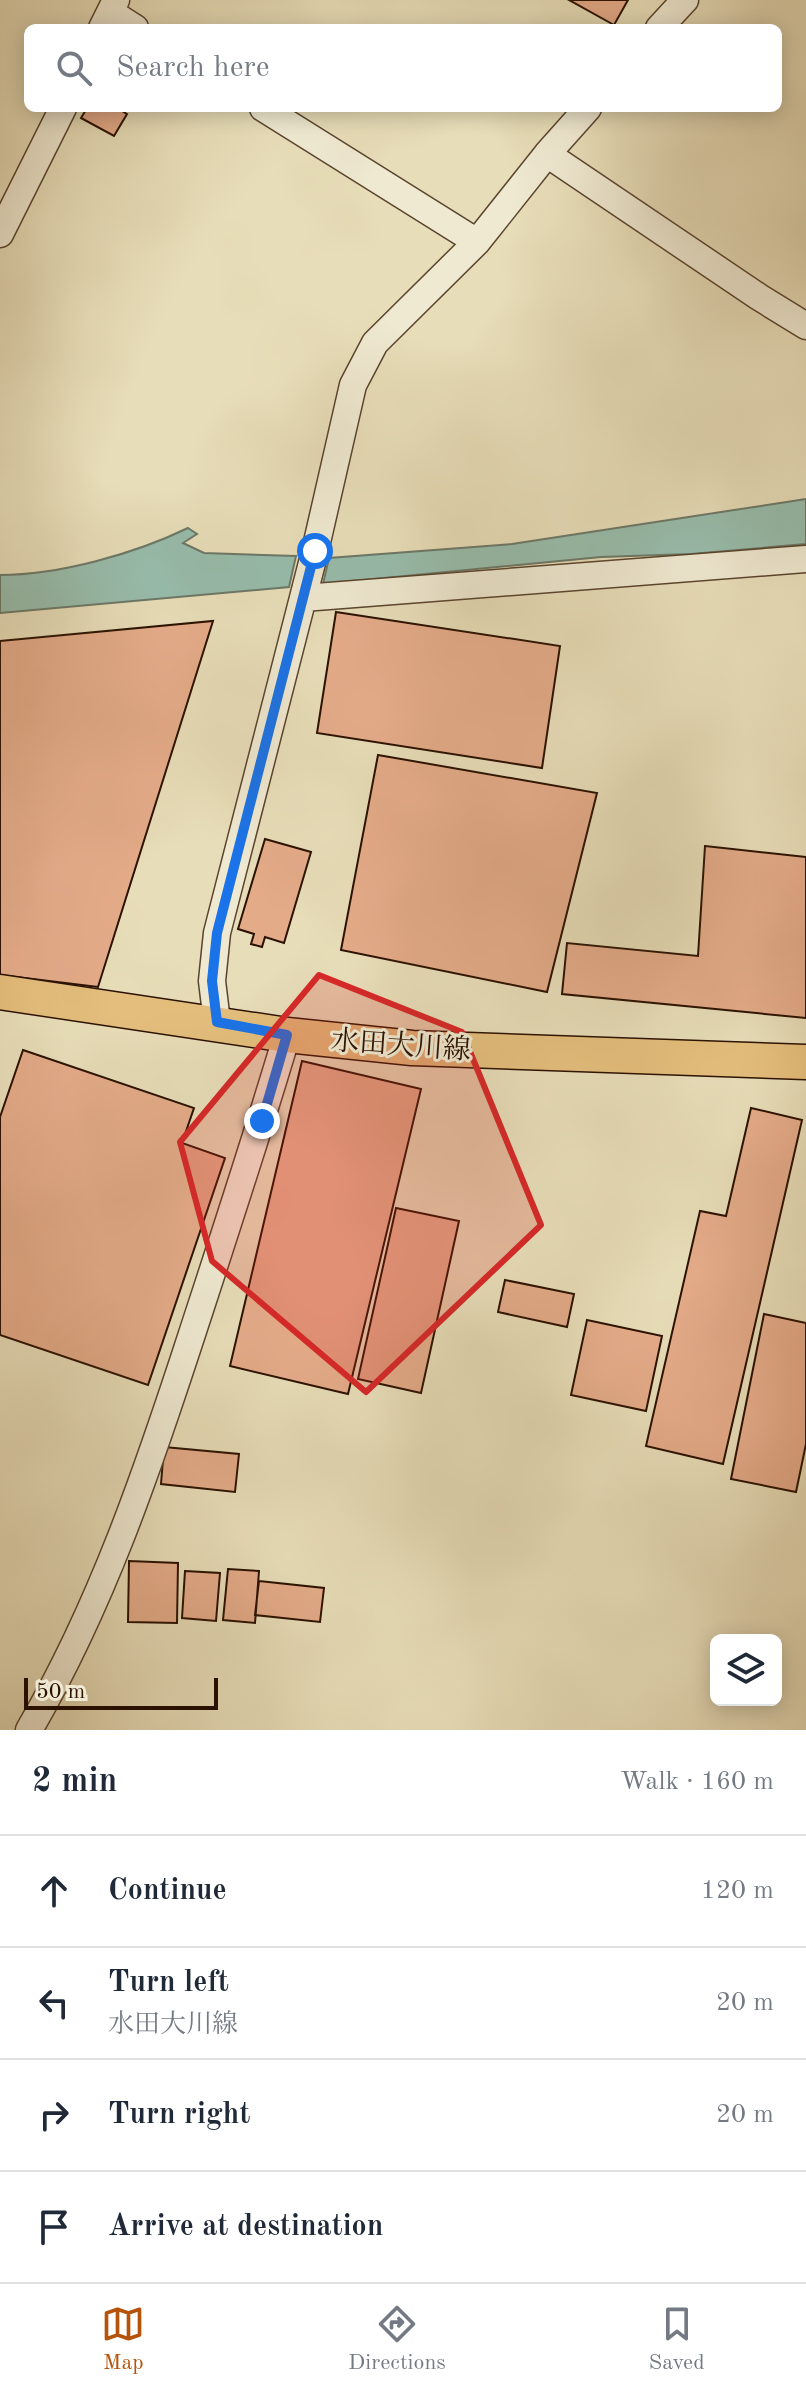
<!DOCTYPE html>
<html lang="en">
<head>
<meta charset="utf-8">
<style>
  body { margin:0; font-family:"Old Standard TT","Noto Serif JP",serif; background:#f2f2f3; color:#1f2937 }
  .controls { position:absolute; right:24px; bottom:24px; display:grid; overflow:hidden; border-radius:12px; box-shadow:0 4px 20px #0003 }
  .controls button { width:72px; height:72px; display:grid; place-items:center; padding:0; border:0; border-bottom:2px solid #e0e1e3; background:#fff; color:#1f2937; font:40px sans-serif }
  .scale { position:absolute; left:24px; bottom:20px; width:194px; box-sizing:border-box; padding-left:8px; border:4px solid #2b1100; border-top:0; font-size:22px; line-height:28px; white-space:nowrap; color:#2b1100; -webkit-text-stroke:6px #efe9d1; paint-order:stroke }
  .stop { position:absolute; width:24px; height:24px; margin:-18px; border:6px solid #1a73e8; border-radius:50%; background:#fff }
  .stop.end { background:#1a73e8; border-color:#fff; box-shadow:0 2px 8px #0008 }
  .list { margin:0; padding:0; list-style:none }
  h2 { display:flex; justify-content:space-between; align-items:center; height:104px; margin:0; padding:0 32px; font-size:34px }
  h2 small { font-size:26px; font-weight:400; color:#747a83 }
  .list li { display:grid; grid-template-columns:52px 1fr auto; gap:24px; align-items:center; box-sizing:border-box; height:112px; padding:0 32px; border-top:2px solid #e0e1e3 }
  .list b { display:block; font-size:30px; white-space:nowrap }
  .list p { margin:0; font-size:26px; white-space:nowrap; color:#747a83 }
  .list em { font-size:26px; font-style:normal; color:#747a83 }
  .icon { flex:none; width:44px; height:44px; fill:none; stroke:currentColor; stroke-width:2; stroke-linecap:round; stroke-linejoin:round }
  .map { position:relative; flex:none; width:806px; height:1730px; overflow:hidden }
  .search { position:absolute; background:#fff; box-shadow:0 4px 20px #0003; left:24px; right:24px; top:24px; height:88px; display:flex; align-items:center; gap:20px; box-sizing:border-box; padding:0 28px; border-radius:12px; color:#747a83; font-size:30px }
  .sheet { height:552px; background:#fff }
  nav { display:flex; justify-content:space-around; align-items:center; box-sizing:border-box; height:112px; border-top:2px solid #e0e1e3; background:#fff; font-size:22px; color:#747a83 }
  nav a { display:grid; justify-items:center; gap:4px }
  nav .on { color:#b45309 }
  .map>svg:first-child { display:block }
</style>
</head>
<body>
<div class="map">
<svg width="806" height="1730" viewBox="0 0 806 1730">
  <rect width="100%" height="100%" fill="#e7ddb8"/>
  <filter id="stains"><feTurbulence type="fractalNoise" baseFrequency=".0025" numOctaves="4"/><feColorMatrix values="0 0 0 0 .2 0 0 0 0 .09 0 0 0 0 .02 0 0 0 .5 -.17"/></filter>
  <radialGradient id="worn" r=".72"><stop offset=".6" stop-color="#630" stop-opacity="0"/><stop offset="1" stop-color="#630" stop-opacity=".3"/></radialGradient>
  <path fill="#97bcab" stroke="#6c7867" stroke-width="2" d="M806,499v45l-115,10 -90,3 -278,27 6,-26 183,-14z
    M188,528l9,6 -14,9 21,10 92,3 -7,31 -289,26v-38c59,0 134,-21 188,-47z"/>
  <path fill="#e4ab89" stroke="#2b1100" stroke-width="2" d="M569,0h59l-14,25z
    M87,108h30l10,6 -13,22 -33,-18z
    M336,612l224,34 -18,122 -225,-35z
    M213,621l-115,366 -98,-12v-334z
    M378,755l219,38 -50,199 -206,-42z
    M265,839l46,13 -27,91 -19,-6 -3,10 -11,-3 3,-10 -16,-5z
    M705,846l101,11v161l-244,-24 5,-51 131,13z
    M23,1050l171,58 -12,35 43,15 -77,227 -148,-50v-218z
    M302,1061l119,28 -73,305 -118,-28z
    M751,1108l51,12 -79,344 -77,-18 54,-235 26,5z
    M396,1208l63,13 -38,172 -63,-14z
    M505,1280l69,14 -7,33 -69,-15z
    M764,1314l42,9v121l-10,48 -65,-13z
    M587,1320l75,16 -16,75 -75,-16z
    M164,1447l75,7 -4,38 -74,-8z
    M129,1561l49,2 -1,60 -49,-1z
    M228,1569l31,2 -4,52 -32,-3z
    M185,1571l35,2 -4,48 -34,-3z
    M259,1581l65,7 -4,34 -65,-7z"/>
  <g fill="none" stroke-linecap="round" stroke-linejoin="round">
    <g stroke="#5a442e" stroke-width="29">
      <path id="minor" d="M110,12l25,16
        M102,28l14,-28
        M659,28l26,-28
        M263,108l214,134
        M547,154l212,143 47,29
        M0,234l63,-126
        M303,598l503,-39
        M217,1022l-5,-41 5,-48 98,-382 38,-166 22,-42 102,-101 70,-88 41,-46
        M29,1730c72,-123 118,-258 162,-393 33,-101 66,-201 96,-302"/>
    </g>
    <g stroke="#2b1100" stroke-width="37">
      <path id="major" d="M0,992l287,43 125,13 394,14"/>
    </g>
    <use href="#minor" stroke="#efe9d1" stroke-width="26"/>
    <use href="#major" stroke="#e4be7c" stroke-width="34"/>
  </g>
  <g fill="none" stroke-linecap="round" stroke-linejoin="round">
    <path stroke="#1a73e8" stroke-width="10" d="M262,1121l25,-86 -70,-13 -5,-41 5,-48 98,-382"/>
  </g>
  <path fill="#d62828" fill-opacity="0.2" stroke="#d62828" stroke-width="6" stroke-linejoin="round" d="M319,975l143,57 79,193 -175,167 -154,-131 -32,-119z"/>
  <g text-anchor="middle" stroke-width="6" stroke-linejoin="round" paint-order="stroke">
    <g font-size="28" fill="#2b1100" stroke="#efe9d1">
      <text transform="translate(401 1044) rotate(4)" y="10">水田大川線</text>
    </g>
  </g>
  <rect width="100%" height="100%" filter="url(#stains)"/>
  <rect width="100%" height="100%" fill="url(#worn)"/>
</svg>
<div class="controls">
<button><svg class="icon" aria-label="layers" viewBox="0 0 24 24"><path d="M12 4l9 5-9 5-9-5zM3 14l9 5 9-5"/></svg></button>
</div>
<div class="scale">50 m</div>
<div class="stop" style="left:315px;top:551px"></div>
<div class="stop end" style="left:262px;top:1121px"></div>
<div class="search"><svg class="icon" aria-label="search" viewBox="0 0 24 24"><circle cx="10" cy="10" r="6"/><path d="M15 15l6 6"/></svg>Search here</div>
</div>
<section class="sheet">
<h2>2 min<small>Walk · 160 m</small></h2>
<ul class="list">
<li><svg class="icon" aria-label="ahead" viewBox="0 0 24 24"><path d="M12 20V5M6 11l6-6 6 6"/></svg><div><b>Continue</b></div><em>120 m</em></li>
<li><svg class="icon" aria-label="left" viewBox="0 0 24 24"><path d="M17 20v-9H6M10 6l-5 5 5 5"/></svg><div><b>Turn left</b><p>水田大川線</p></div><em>20 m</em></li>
<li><svg class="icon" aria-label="right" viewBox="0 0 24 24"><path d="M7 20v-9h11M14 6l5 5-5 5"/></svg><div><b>Turn right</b></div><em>20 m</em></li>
<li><svg class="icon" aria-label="arrive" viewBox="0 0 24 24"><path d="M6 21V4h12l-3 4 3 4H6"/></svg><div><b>Arrive at destination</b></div></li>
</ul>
</section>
<nav>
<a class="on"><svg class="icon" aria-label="map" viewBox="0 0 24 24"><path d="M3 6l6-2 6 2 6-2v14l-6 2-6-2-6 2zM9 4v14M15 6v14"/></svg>Map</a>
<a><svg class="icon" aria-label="directions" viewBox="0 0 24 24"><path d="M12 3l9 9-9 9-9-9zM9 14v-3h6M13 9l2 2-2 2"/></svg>Directions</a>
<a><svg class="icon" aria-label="saved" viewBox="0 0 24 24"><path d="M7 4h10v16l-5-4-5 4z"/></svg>Saved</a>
</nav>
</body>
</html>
